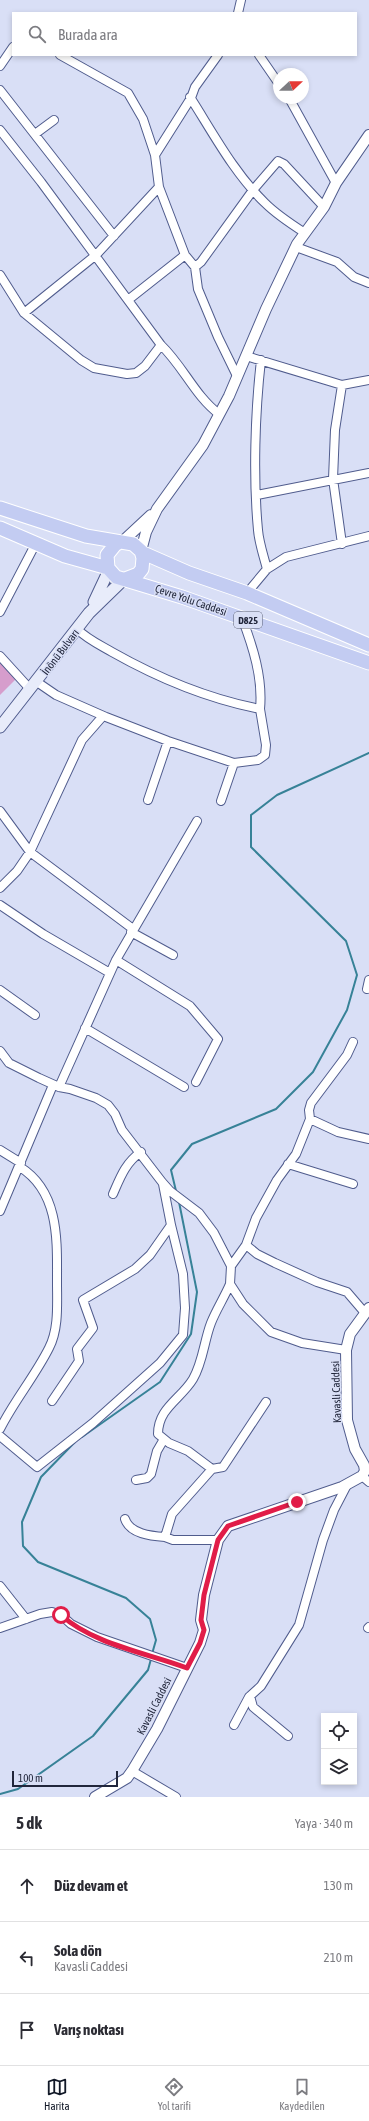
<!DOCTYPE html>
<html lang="tr">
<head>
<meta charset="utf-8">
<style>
  body { margin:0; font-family:"Asap Condensed",sans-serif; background:#f2f2f3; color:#2b2b33 }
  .controls { position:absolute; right:12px; bottom:12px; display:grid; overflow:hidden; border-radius:0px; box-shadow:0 2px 6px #0003 }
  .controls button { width:36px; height:36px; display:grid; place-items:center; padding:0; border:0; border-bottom:1px solid #e1e1e2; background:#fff; color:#2b2b33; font:20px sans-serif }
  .compass { position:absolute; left:273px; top:68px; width:36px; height:36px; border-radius:50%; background:#fff; box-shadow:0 2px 6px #0003; rotate:68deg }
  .scale { position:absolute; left:12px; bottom:10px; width:106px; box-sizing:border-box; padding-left:4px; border:2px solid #21263b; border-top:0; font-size:11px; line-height:14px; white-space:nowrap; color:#21263b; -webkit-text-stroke:3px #d9dff6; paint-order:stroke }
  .stop { position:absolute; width:12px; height:12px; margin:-9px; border:3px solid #e11d48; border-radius:50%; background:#fff }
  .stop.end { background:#e11d48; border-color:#fff; box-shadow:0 1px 4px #0008 }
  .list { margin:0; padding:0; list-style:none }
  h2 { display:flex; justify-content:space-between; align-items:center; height:52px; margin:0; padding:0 16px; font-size:17px }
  h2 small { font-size:13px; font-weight:400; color:#7c7c81 }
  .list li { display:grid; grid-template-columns:26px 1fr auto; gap:12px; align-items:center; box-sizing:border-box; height:72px; padding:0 16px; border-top:1px solid #e1e1e2 }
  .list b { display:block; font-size:15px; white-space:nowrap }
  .list p { margin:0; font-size:13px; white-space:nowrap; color:#7c7c81 }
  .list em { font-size:13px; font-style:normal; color:#7c7c81 }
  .icon { flex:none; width:22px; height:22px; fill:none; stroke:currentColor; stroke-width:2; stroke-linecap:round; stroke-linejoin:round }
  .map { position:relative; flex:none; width:369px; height:1797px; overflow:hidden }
  .search { position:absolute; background:#fff; box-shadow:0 2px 6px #0003; left:12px; right:12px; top:12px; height:44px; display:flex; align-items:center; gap:10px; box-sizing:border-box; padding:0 14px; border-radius:0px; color:#7c7c81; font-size:15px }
  .sheet { height:268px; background:#fff }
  nav { display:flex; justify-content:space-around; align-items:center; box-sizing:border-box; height:56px; border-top:1px solid #e1e1e2; background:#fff; font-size:11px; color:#7c7c81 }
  nav a { display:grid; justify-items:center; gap:2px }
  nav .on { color:#111827 }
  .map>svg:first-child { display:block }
</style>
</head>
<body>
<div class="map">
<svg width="369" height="1797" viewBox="0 0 369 1797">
  <rect width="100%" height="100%" fill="#d9dff6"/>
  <path fill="#d69dcc" d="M0,663l16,16 -16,16z"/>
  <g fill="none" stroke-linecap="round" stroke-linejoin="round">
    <path stroke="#378297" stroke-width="2" d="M176,1191l-5,-21 21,-26 84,-35 37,-37 34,-62 10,-35 -11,-34 -95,-94v-32l26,-20 92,-42
      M82,1437l78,-55 31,-48 6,-42 -18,-90
      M75,1442l-34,35 -19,45 1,24 15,16 88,36 24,21 6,21 -4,14
      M0,1794l18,-5 75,-53 55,-66 3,-11"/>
    <g stroke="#505c8d" stroke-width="10">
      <path id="minor" d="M238,13l3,-13
        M60,55l68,38 15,26 12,36
        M218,55l-23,32 -4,11 -36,57 4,32 26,68 10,12 3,22 20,48 19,39
        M259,55l20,29
        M0,66l13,-19
        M0,90l114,146
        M190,97c23,36 44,76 75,106 12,12 26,21 40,30
        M289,98l47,85
        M0,130l41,52 120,163c22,21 34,51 58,69
        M35,134l19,-14
        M296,247l41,15 17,15 15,6
        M195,267l6,-5 52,-72 25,-29 6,3 40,43
        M0,275l24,38 57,47 13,8 33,6 9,-1 9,-7 16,-21
        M128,300l57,-45
        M24,313l72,-58 63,-68
        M246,356l96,29 27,-5
        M261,360c-6,53 -8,117 -3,170 1,13 6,27 9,39
        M342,385l-7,45 -2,49 9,65
        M257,495l112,-22
        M247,593l20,-24 19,-12 83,-21
        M0,612l36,-69
        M77,629c10,10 23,16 35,23 46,26 97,47 148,57 3,-31 -7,-62 -18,-91
        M0,656l30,33
        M37,682l19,13 50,22 62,24 66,22 24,-3 7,-5 1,-10 -6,-36
        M148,800l20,-59
        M221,801l13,-38
        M0,811l30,41 103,77
        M0,888l17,-17 13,-19 52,-112 21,-24
        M0,905l43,29 67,39
        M131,932l42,23
        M116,960l74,46 28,33 -22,43
        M367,989l2,-9
        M0,990l35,25
        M85,1028l99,59
        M0,1051l9,12 30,15 20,9 11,2 26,9 12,7 7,9 7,16 40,52 8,9 29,22 15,20 17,33 -1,18 13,20 28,28 31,11 44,7
        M59,1087l57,-127 81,-139
        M310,1119l28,13 31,7
        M0,1150l21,13
        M288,1164l65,20
        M113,1194c7,-16 12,-31 28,-42
        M0,1211l53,-126
        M246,1245l11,9 18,9 42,19 30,10 18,21
        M231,1266l15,-21 10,-27 21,-38 19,-26 14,-35 -1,-9 2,-7 36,-48 6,-13
        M230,1284c-6,14 -14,26 -19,39 -7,18 -8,39 -18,56 -12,20 -35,29 -35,55l11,9 19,8 24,18 11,-2 43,-65
        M52,1401l27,-40 -2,-12 16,-21 -10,-28 52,-31 15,-14 21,-30 -8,-41
        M0,1429c14,-28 35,-53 49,-81 10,-19 8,-44 8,-66 0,-40 3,-90 -37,-115
        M0,1436l37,31 56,-44 67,-60 23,-28 2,-27 -2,-34 -12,-49
        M212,1469l-40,45 -7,23 8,3h45
        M362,1476l7,6
        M136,1480l11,-2 4,-4 6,-23 7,-12
        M125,1519c5,15 26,17 40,18
        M0,1586l26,33
        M0,1628l40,-14 12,-2 9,3 10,9 26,13 90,31
        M368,1628l1,-1
        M250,1696l3,11 35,29
        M234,1725l15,-28 12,-11 38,-61 24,-85 11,-30 13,-25
        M132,1771l44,26"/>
    </g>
    <g stroke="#505c8d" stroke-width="12">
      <path id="tertiary" d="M122,542l29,-27
        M141,551l5,-19 11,-23 46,-64 26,-49 37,-87 31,-65 27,-37 12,-24 33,-48
        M95,1797l32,-19 5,-7 25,-42 43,-86 4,-13 -3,-10 3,-25 14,-55 10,-14 114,-39 20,-11 3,-5 -1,-6 -9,-16 -8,-29 -1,-70 4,-16 19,-26"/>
    </g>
    <g stroke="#505c8d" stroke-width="13">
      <path id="secondary" d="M94,602l15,-32
        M0,727l89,-114 35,-34"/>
    </g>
    <g stroke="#fff" stroke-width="15">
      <path id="trunk" d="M0,508l86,28 47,8 8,7 2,7 -1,11 -4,5 -13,5
        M0,528l65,28 43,12
        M120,542l-5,3 -8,10 1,13 8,9 66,20 187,66
        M141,552l48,21 58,20 122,52"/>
    </g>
    <use href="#minor" stroke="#fff" stroke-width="8"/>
    <use href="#tertiary" stroke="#fff" stroke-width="10"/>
    <use href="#secondary" stroke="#e8ecfa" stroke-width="11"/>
    <use href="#trunk" stroke="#c3ccf2" stroke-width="13"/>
  </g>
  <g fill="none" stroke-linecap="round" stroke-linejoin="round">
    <path stroke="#e11d48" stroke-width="5" d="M61,1615c32,29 86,38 126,53l13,-25 4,-13 -3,-10 3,-25 14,-55 10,-14 69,-24"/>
  </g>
  <g text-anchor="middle" stroke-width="3" stroke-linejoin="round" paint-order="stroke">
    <rect fill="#d9dff6" stroke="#585e73" stroke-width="1" x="234" y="612" width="28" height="16" rx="3"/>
    <g font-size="10" font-weight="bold" fill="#21263b">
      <text x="248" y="624">D825</text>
    </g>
    <g font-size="11" fill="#21263b" stroke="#d9dff6">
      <text transform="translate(191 600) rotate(19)" y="4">Çevre Yolu Caddesi</text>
      <text transform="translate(60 652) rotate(-53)" y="4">İnönü Bulvarı</text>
      <text transform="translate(336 1392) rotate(-92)" y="4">Kavasli Caddesi</text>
      <text transform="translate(154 1706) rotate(-63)" y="4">Kavasli Caddesi</text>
    </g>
  </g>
</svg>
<div class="controls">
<button><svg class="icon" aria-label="locate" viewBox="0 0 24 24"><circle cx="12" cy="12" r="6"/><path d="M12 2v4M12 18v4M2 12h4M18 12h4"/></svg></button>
<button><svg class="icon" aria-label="layers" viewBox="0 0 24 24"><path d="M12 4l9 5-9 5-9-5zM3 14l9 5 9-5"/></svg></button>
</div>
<svg class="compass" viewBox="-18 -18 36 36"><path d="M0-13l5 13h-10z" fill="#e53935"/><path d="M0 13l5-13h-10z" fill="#7c7c81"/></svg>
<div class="scale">100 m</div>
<div class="stop" style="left:61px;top:1615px"></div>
<div class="stop end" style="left:297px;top:1502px"></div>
<div class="search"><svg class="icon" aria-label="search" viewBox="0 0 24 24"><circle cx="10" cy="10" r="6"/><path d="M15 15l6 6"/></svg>Burada ara</div>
</div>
<section class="sheet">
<h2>5 dk<small>Yaya · 340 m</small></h2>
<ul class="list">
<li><svg class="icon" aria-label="ahead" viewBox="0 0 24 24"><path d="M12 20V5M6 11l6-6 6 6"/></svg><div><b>Düz devam et</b></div><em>130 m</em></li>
<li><svg class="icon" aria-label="left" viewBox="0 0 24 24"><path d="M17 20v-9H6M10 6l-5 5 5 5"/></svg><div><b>Sola dön</b><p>Kavasli Caddesi</p></div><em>210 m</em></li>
<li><svg class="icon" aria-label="arrive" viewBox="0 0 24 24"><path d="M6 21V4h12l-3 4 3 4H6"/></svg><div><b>Varış noktası</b></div></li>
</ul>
</section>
<nav>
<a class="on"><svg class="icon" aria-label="map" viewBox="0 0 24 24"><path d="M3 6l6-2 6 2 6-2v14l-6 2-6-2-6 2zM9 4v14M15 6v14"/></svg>Harita</a>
<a><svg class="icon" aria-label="directions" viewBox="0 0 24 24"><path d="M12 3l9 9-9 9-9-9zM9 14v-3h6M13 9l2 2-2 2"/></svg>Yol tarifi</a>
<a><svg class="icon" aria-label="saved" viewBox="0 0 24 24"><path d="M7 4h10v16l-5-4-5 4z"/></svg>Kaydedilen</a>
</nav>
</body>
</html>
